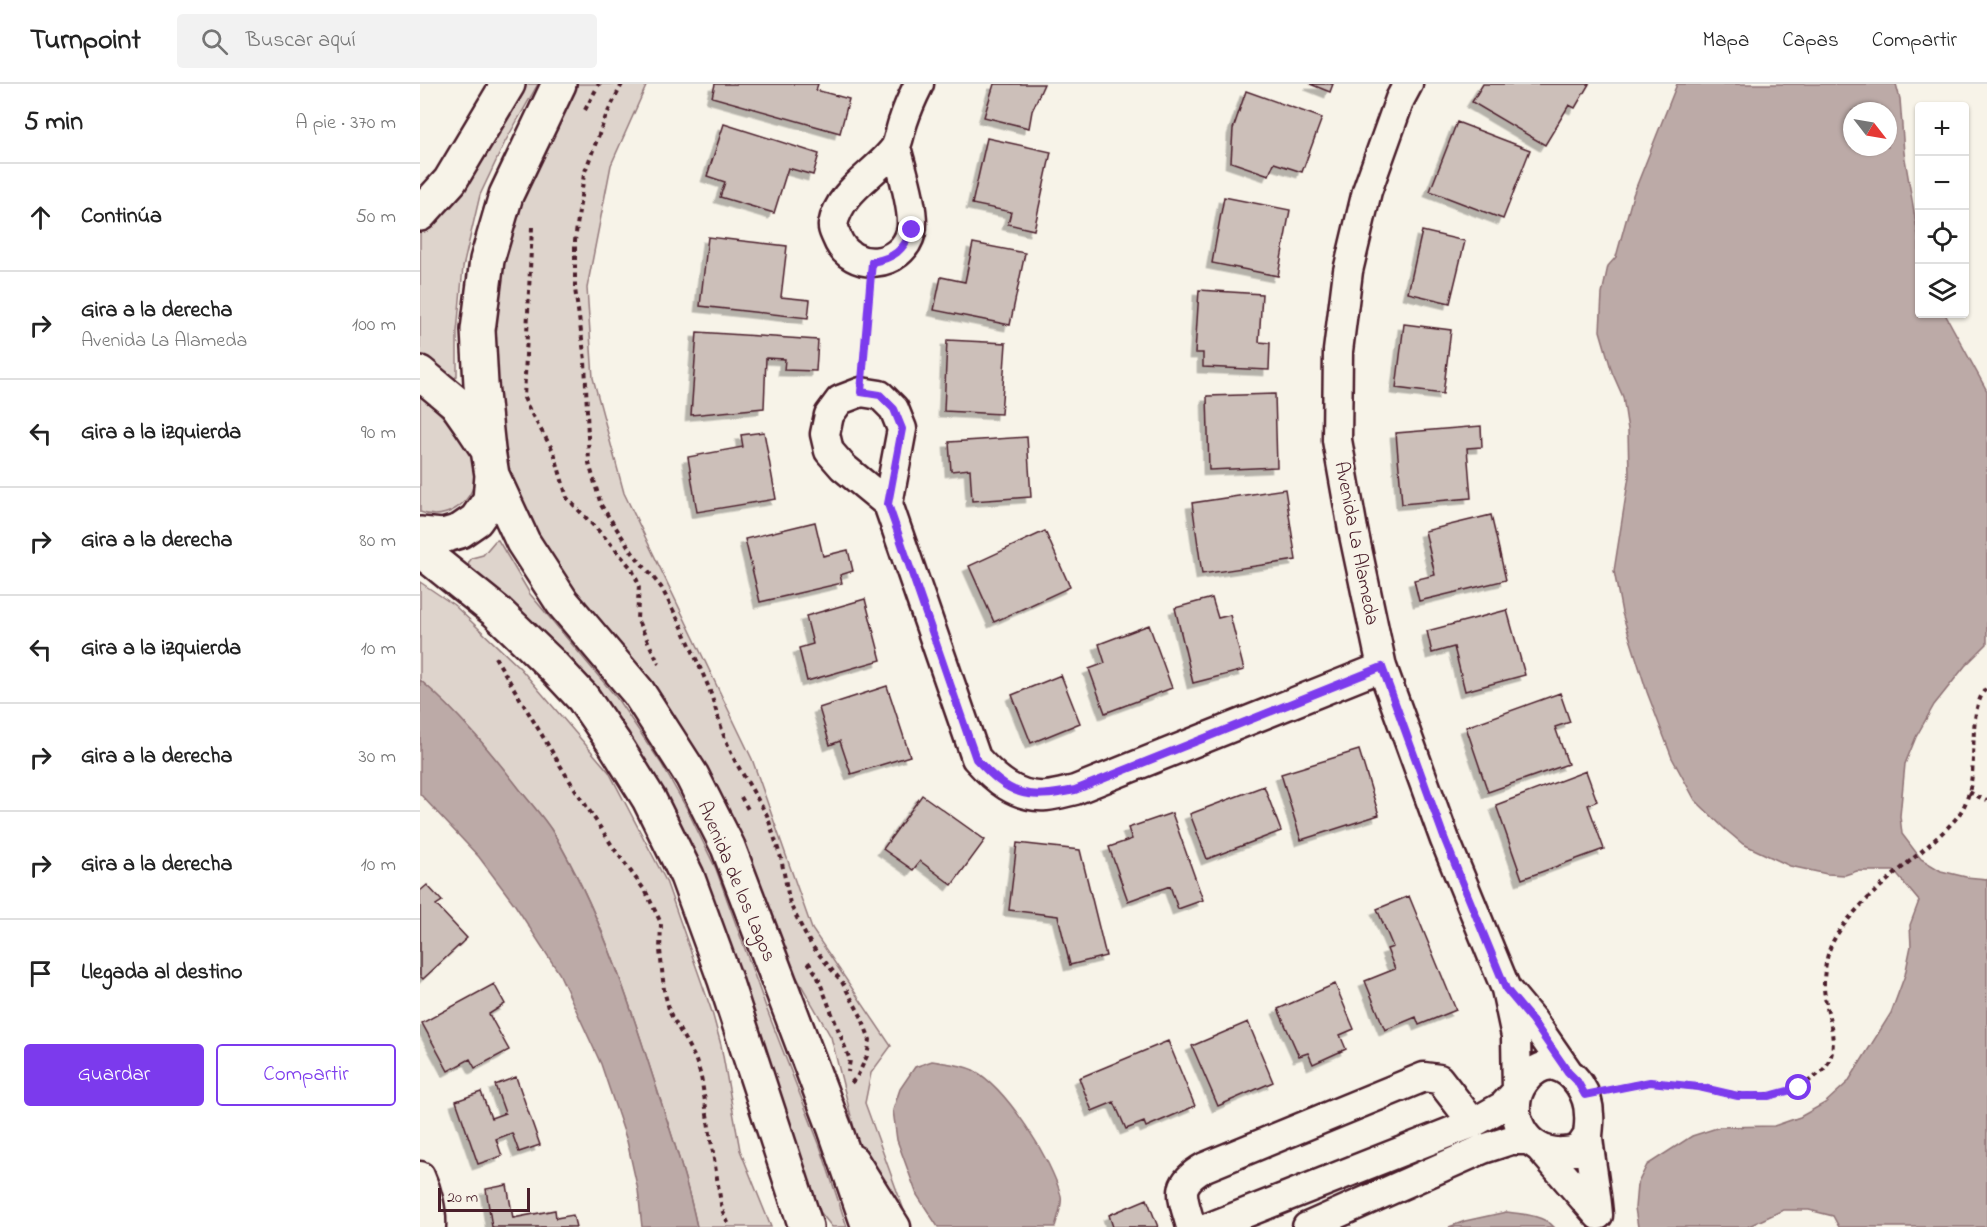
<!DOCTYPE html>
<html lang="es">
<head>
<meta charset="utf-8">
<style>
  body { margin:0; font-family:"Indie Flower",sans-serif; background:#f2f2f2; color:#222 }
  .controls { position:absolute; right:18px; top:18px; display:grid; overflow:hidden; border-radius:6px; box-shadow:0 2px 4px #0004 }
  .controls button { width:54px; height:54px; display:grid; place-items:center; padding:0; border:0; border-bottom:2px solid #e0e0e0; background:#fff; color:#222; font:30px sans-serif }
  .compass { position:absolute; left:1423px; top:18px; width:54px; height:54px; border-radius:50%; background:#fff; box-shadow:0 2px 4px #0004; rotate:121deg }
  .scale { position:absolute; left:18px; bottom:15px; width:92px; box-sizing:border-box; padding-left:6px; border:3px solid #4a1f2b; border-top:0; font-size:16px; line-height:21px; white-space:nowrap; color:#4a1f2b; -webkit-text-stroke:4px #f7f3e8; paint-order:stroke }
  .stop { position:absolute; width:18px; height:18px; margin:-14px; border:4px solid #7c3aed; border-radius:50%; background:#fff }
  .stop.end { background:#7c3aed; border-color:#fff; box-shadow:0 2px 6px #0008 }
  .list { margin:0; padding:0; list-style:none }
  h2 { display:flex; justify-content:space-between; align-items:center; height:78px; margin:0; padding:0 24px; font-size:26px }
  h2 small { font-size:20px; font-weight:400; color:#767676 }
  .list li { display:grid; grid-template-columns:39px 1fr auto; gap:18px; align-items:center; box-sizing:border-box; height:108px; padding:0 24px; border-top:2px solid #e0e0e0 }
  .list b { display:block; font-size:22px; white-space:nowrap }
  .list p { margin:0; font-size:20px; white-space:nowrap; color:#767676 }
  .list em { font-size:20px; font-style:normal; color:#767676 }
  .actions { display:flex; gap:12px; padding:18px 24px }
  .actions a { flex:1; padding:14px 0; border:2px solid #7c3aed; border-radius:6px; text-align:center; font-size:21px; color:#7c3aed }
  .actions .main { background:#7c3aed; color:#fff }
  .icon { flex:none; width:33px; height:33px; fill:none; stroke:currentColor; stroke-width:2; stroke-linecap:round; stroke-linejoin:round }
  .map { position:relative; flex:none; width:1567px; height:1143px; overflow:hidden }
  header { display:flex; align-items:center; gap:36px; box-sizing:border-box; height:84px; padding:0 30px; background:#fff; border-bottom:2px solid #e0e0e0 }
  header strong { font-size:28px }
  nav { display:flex; gap:33px; margin-inline-start:auto; font-size:21px }
  .search { width:420px; height:54px; background:#f2f2f2; display:flex; align-items:center; gap:15px; box-sizing:border-box; padding:0 21px; border-radius:6px; color:#767676; font-size:22px }
  main { display:flex }
  aside { flex:1; background:#fff }
  .map>svg:first-child { display:block }
</style>
</head>
<body>
<header>
<strong>Turnpoint</strong>
<div class="search"><svg class="icon" aria-label="search" viewBox="0 0 24 24"><circle cx="10" cy="10" r="6"/><path d="M15 15l6 6"/></svg>Buscar aquí</div>
<nav><a>Mapa</a><a>Capas</a><a>Compartir</a></nav>
</header>
<main>
<aside>
<h2>5 min<small>A pie · 370 m</small></h2>
<ul class="list">
<li><svg class="icon" aria-label="ahead" viewBox="0 0 24 24"><path d="M12 20V5M6 11l6-6 6 6"/></svg><div><b>Continúa</b></div><em>50 m</em></li>
<li><svg class="icon" aria-label="right" viewBox="0 0 24 24"><path d="M7 20v-9h11M14 6l5 5-5 5"/></svg><div><b>Gira a la derecha</b><p>Avenida La Alameda</p></div><em>100 m</em></li>
<li><svg class="icon" aria-label="left" viewBox="0 0 24 24"><path d="M17 20v-9H6M10 6l-5 5 5 5"/></svg><div><b>Gira a la izquierda</b></div><em>90 m</em></li>
<li><svg class="icon" aria-label="right" viewBox="0 0 24 24"><path d="M7 20v-9h11M14 6l5 5-5 5"/></svg><div><b>Gira a la derecha</b></div><em>80 m</em></li>
<li><svg class="icon" aria-label="left" viewBox="0 0 24 24"><path d="M17 20v-9H6M10 6l-5 5 5 5"/></svg><div><b>Gira a la izquierda</b></div><em>10 m</em></li>
<li><svg class="icon" aria-label="right" viewBox="0 0 24 24"><path d="M7 20v-9h11M14 6l5 5-5 5"/></svg><div><b>Gira a la derecha</b></div><em>30 m</em></li>
<li><svg class="icon" aria-label="right" viewBox="0 0 24 24"><path d="M7 20v-9h11M14 6l5 5-5 5"/></svg><div><b>Gira a la derecha</b></div><em>10 m</em></li>
<li><svg class="icon" aria-label="arrive" viewBox="0 0 24 24"><path d="M6 21V4h12l-3 4 3 4H6"/></svg><div><b>Llegada al destino</b></div></li>
</ul>
<div class="actions"><a class="main">Guardar</a><a>Compartir</a></div>
</aside>
<div class="map">
<svg width="1567" height="1143" viewBox="0 0 1567 1143">
  <defs>
    <filter id="shadow"><feDropShadow dx="-5.5" dy="5.5" stdDeviation="0" flood-color="#0004"/></filter>
  </defs>
  <rect width="100%" height="100%" fill="#f7f3e8"/>
  <filter id="ink" filterUnits="userSpaceOnUse"><feTurbulence type="fractalNoise" baseFrequency=".0167" numOctaves="2"/><feDisplacementMap in="SourceGraphic" scale="12" xChannelSelector="R" yChannelSelector="G"/><feConvolveMatrix kernelMatrix="1 2 1 2 8 2 1 2 1" color-interpolation-filters="sRGB"/></filter>
  <g filter="url(#ink)">
    <path fill="#ded4cc" stroke="#947a7c" stroke-width="1.5" d="M104,0h14l-33,58 -25,53 -17,72 -6,65v44l-4,3 -8,-2 -25,-20v-126l5,-4z
      M151,0h76l-36,81 -24,123 6,90 31,115 128,266 60,170 79,117 -20,27 -6,30 45,124 -39,-56 -14,-31 -26,-103 -39,-68 -20,-43 -225,-366 -31,-66 -12,-40 -15,-125 27,-135z
      M0,312c17,14 51,46 56,68 1,4 -1,10 -1,14 -3,26 -30,44 -55,34z
      M78,456l32,54 86,103 45,66 26,46 29,60 51,141 53,136 27,81h-15l-22,-28 -80,-240 -215,-351 -47,-41 1,-5 3,-4 11,-3 12,-14z
      M0,498l34,23 66,63 89,104 57,109 46,131 9,33 19,105 31,77h-74c-11,-52 -29,-103 -45,-153 -26,-82 -54,-165 -98,-240 -9,-15 -22,-29 -33,-43 -31,-40 -63,-79 -101,-111z"/>
    <path fill="#bcaaa7" stroke="#8e7275" stroke-width="1.5" fill-rule="evenodd" d="M1257,0h219l4,15 4,54 15,88 1,73h25l42,77v253l-22,22 -31,39 -18,32 -11,27 -5,52 2,18 19,25 20,12 25,6 21,2v348h-148l-6,-11 -24,-6h-26l-36,17h-109l-3,-19 2,-23 10,-20 45,-29 28,-9 54,-1 26,-9 25,-14 23,-21 43,-69 14,-38 6,-29 -1,-21 9,-24 -25,-30h-37l-12,4 -18,-1 -37,-8 -47,-22 -18,-15 -30,-29 -23,-42 -25,-66 -25,-79 -8,-42 15,-95 -1,-46 -5,-33 -11,-25 -12,-41 2,-37 6,-28 8,-9 17,-62zM1432,27h36v36h-36z
      M0,596c38,32 70,71 101,111 11,14 24,28 33,43 44,75 72,158 98,240 16,50 34,101 45,153h-55l-4,-37 -11,-49 -26,-77 -42,-91 -44,-68 -36,-48 -59,-63z
      M512,977c13,2 29,3 41,9 33,17 79,90 88,126 2,9 -4,22 -6,31h-117l-21,-32 -20,-55 -4,-30 7,-21 15,-22z
      M1086,1128c15,2 37,3 48,15h-105l16,-6z"/>
    <path fill="#ccbfb9" stroke="#4a1f2b" stroke-width="1.5" filter="url(#shadow)" d="M295,0h103l-2,6 33,9 -9,34 -128,-36z
      M574,0h50l-12,27 -3,17 -45,-11z
      M890,0h23l-3,8z
      M1063,0h106l-14,24 -6,-3 -24,40 -73,-43z
      M826,7l76,27 -20,54 -28,-9 -5,12 -38,-13 2,-33z
      M1037,38l73,28 -27,69 -73,-28z
      M304,40l95,30 -6,21 -25,-7 -14,45 -54,-16 5,-15 -18,-6z
      M567,54l64,14 -17,78 -26,-6 3,-12 -39,-8z
      M804,113l66,13 -12,66 -66,-13z
      M1002,147l43,10 -15,62 -42,-10z
      M288,153l79,9 -6,51 29,3 -2,18 -108,-12z
      M553,159l52,10 -15,72 -76,-15 7,-33 24,5z
      M779,206l63,4 -3,48 11,1 -1,27 -66,-3v-14h-8z
      M984,240l47,6 -8,64 -47,-6z
      M277,248l121,8 -2,31 -32,-1 1,-11 -19,-1 -2,50 -73,7z
      M527,256l59,3 -5,71 -57,-3z
      M855,310l2,73 -68,3 -2,-74z
      M1061,342l1,21 -15,1 4,50 -69,6 -6,-71z
      M344,348l12,67 -79,13 -9,-55 55,-10 -2,-12z
      M607,353l4,60 -59,4 -2,-32 -19,2 -2,-29z
      M865,405l11,71 -94,14 -10,-71z
      M1071,431l15,65 -87,21 -5,-21 21,-5 -10,-44z
      M395,438l8,34 25,-6 5,21 -13,4 2,8 -82,19 -15,-63z
      M625,447l25,56 -76,35 -25,-56z
      M792,514l6,20 12,-3 14,55 -51,13 -18,-75z
      M445,515l16,61 -74,21 -8,-33 14,-4 -7,-28z
      M1087,526l18,65 -60,16 -11,-44 -22,6 -5,-22z
      M729,541l23,63 -67,25 -16,-44 16,-6 -6,-19z
      M641,591l19,48 -49,20 -19,-48z
      M467,602l23,70 -59,18 -11,-33 -10,4 -11,-37z
      M1140,609l10,29 -15,5 13,37 -80,28 -22,-65z
      M939,666l20,65 -78,25 -20,-66z
      M1166,687l11,30 -9,4 16,44 -82,30 -26,-74z
      M844,702l17,45 -74,28 -17,-45z
      M502,711l63,45 -33,45 -32,-24 -7,9 -30,-21z
      M752,729l31,87 -25,9 -8,-23 -42,15 -19,-54 23,-8 -4,-11z
      M597,759l63,7 26,106 -36,9 -12,-49 -49,-6z
      M7,801l15,16 -6,4 31,33 -44,41 -3,-3v-85z
      M989,812l47,114 -37,15 -3,-8 -31,13 -20,-49 30,-12 -8,-20 6,-2 -16,-38z
      M74,900l11,20 -16,10 20,36 -34,18 -5,-9 -22,12 -26,-48z
      M915,900l19,45 -14,6 6,14 -33,15 -5,-11 -9,3 -21,-47z
      M828,938l25,60 -55,24 -26,-60z
      M748,957l27,65 -49,21 -2,-5 -18,7 -12,-27 -22,9 -13,-33z
      M96,993l24,68 -21,7 -7,-19 -16,6 6,17 -24,8 -22,-63 25,-9 10,26 14,-5 -10,-28z
      M87,1101l6,33 42,-8 1,8 17,-3 3,12h-84l-6,-38z
      M727,1115l11,28h-45l-4,-12z"/>
    <g fill="none" stroke-linecap="round" stroke-linejoin="round">
      <g stroke="#4a1f2b" stroke-width="33">
        <path id="minor" d="M988,0l-8,15 -33,92 -19,80 -10,80 -1,89 16,90 29,137 63,173 61,149
          M476,63c5,20 20,66 15,85 -9,36 -60,41 -74,6 -2,-5 -5,-9 -4,-13 6,-34 43,-51 62,-77 4,-7 5,-18 8,-26 4,-13 10,-26 16,-38
          M468,420l-45,-37 -14,-16 -4,-17 4,-19 11,-15 21,-8 19,3 14,14 8,20 -14,75 88,254c19,21 40,40 70,38 10,-1 20,-4 29,-6l307,-123
          M1120,1064l58,67c-2,-26 -7,-51 -10,-77 0,-8 2,-15 1,-23 0,-20 -14,-44 -34,-49 -12,-3 -25,7 -31,16 -21,29 1,73 39,70 5,0 12,-1 17,-5 3,-3 5,-8 8,-11
          M434,1076l42,67
          M0,1092c7,15 12,35 11,51
          M771,1143c-8,-31 -18,-42 14,-60l219,-90 15,2 34,44
          M790,1143l263,-104 30,-17 14,-15 -1,-55 -10,-47 26,31 36,52
          M887,1143l176,-78 28,-9h16"/>
      </g>
      <g stroke="#4a1f2b" stroke-width="38">
        <path id="tertiary" d="M0,130l30,-33 58,-97
          M0,289l36,30 14,20 18,27 4,25 -2,25 -14,20 -16,11 -17,5 -23,-2
          M68,366l-7,-66 -3,-54 9,-70 19,-65 53,-111
          M72,391l31,67 39,60 76,90 54,84 36,71 107,282 34,98
          M0,466l77,62 55,53 31,33 31,45 35,56 38,77 38,104 81,247"/>
      </g>
      <path stroke="#4a1f2b" stroke-width="4" stroke-dasharray="4.5 4.5" stroke-linecap="butt" d="M202,0l-16,32 -22,58 -9,67v48l10,71 4,103 12,42 31,47 29,35 21,40 27,61 15,48 11,25 32,54 14,43 9,46 15,30 7,12 30,36 19,34 9,24 -3,16 -10,21 -6,6
        M165,26l14,-26
        M112,143l-8,171 7,15 23,39 13,46 43,45 22,26 7,16 -2,34 22,45
        M443,279l7,-73
        M75,573l71,118 49,75 31,42 15,31 -1,27 4,40 6,23 25,45 6,18 21,134 8,17
        M1549,708l18,9
        M321,713l8,14
        M388,878l9,13 33,85 -2,12
        M1193,1005c11,-2 24,-6 35,-7 9,-1 19,2 28,3 42,4 78,19 121,3 6,-2 13,-8 19,-12 33,-24 7,-61 8,-93 0,-9 2,-23 5,-32 11,-36 73,-82 102,-108 11,-10 23,-20 31,-33 21,-36 1,-95 25,-123"/>
      <use href="#minor" stroke="#f7f3e8" stroke-width="28"/>
      <use href="#tertiary" stroke="#f7f3e8" stroke-width="33"/>
    </g>
  </g>
  <g fill="none" stroke-linecap="round" stroke-linejoin="round" filter="url(#ink)">
    <path stroke="#7c3aed" stroke-width="8" d="M492,146c-9,21 -18,28 -40,32l-11,130 19,3 14,14 8,20 -14,75 88,255c35,37 49,41 99,31l307,-123 63,173 61,149 26,31 36,52 9,9 8,14 65,-13 49,5 39,9h31l30,-8"/>
  </g>
  <g text-anchor="middle" stroke-width="4.5" stroke-linejoin="round" paint-order="stroke">
    <g font-size="20" fill="#4a1f2b" stroke="#f7f3e8">
      <text transform="translate(938 459) rotate(79)" y="7">Avenida La Alameda</text>
      <text transform="translate(318 797) rotate(67)" y="7">Avenida de los Lagos</text>
    </g>
  </g>
</svg>
<div class="controls">
<button>+</button>
<button>−</button>
<button><svg class="icon" aria-label="locate" viewBox="0 0 24 24"><circle cx="12" cy="12" r="6"/><path d="M12 2v4M12 18v4M2 12h4M18 12h4"/></svg></button>
<button><svg class="icon" aria-label="layers" viewBox="0 0 24 24"><path d="M12 4l9 5-9 5-9-5zM3 14l9 5 9-5"/></svg></button>
</div>
<svg class="compass" viewBox="-18 -18 36 36"><path d="M0-13l5 13h-10z" fill="#e53935"/><path d="M0 13l5-13h-10z" fill="#767676"/></svg>
<div class="scale">20 m</div>
<div class="stop" style="left:1379px;top:1004px"></div>
<div class="stop end" style="left:492px;top:146px"></div>
</div>
</main>
</body>
</html>
